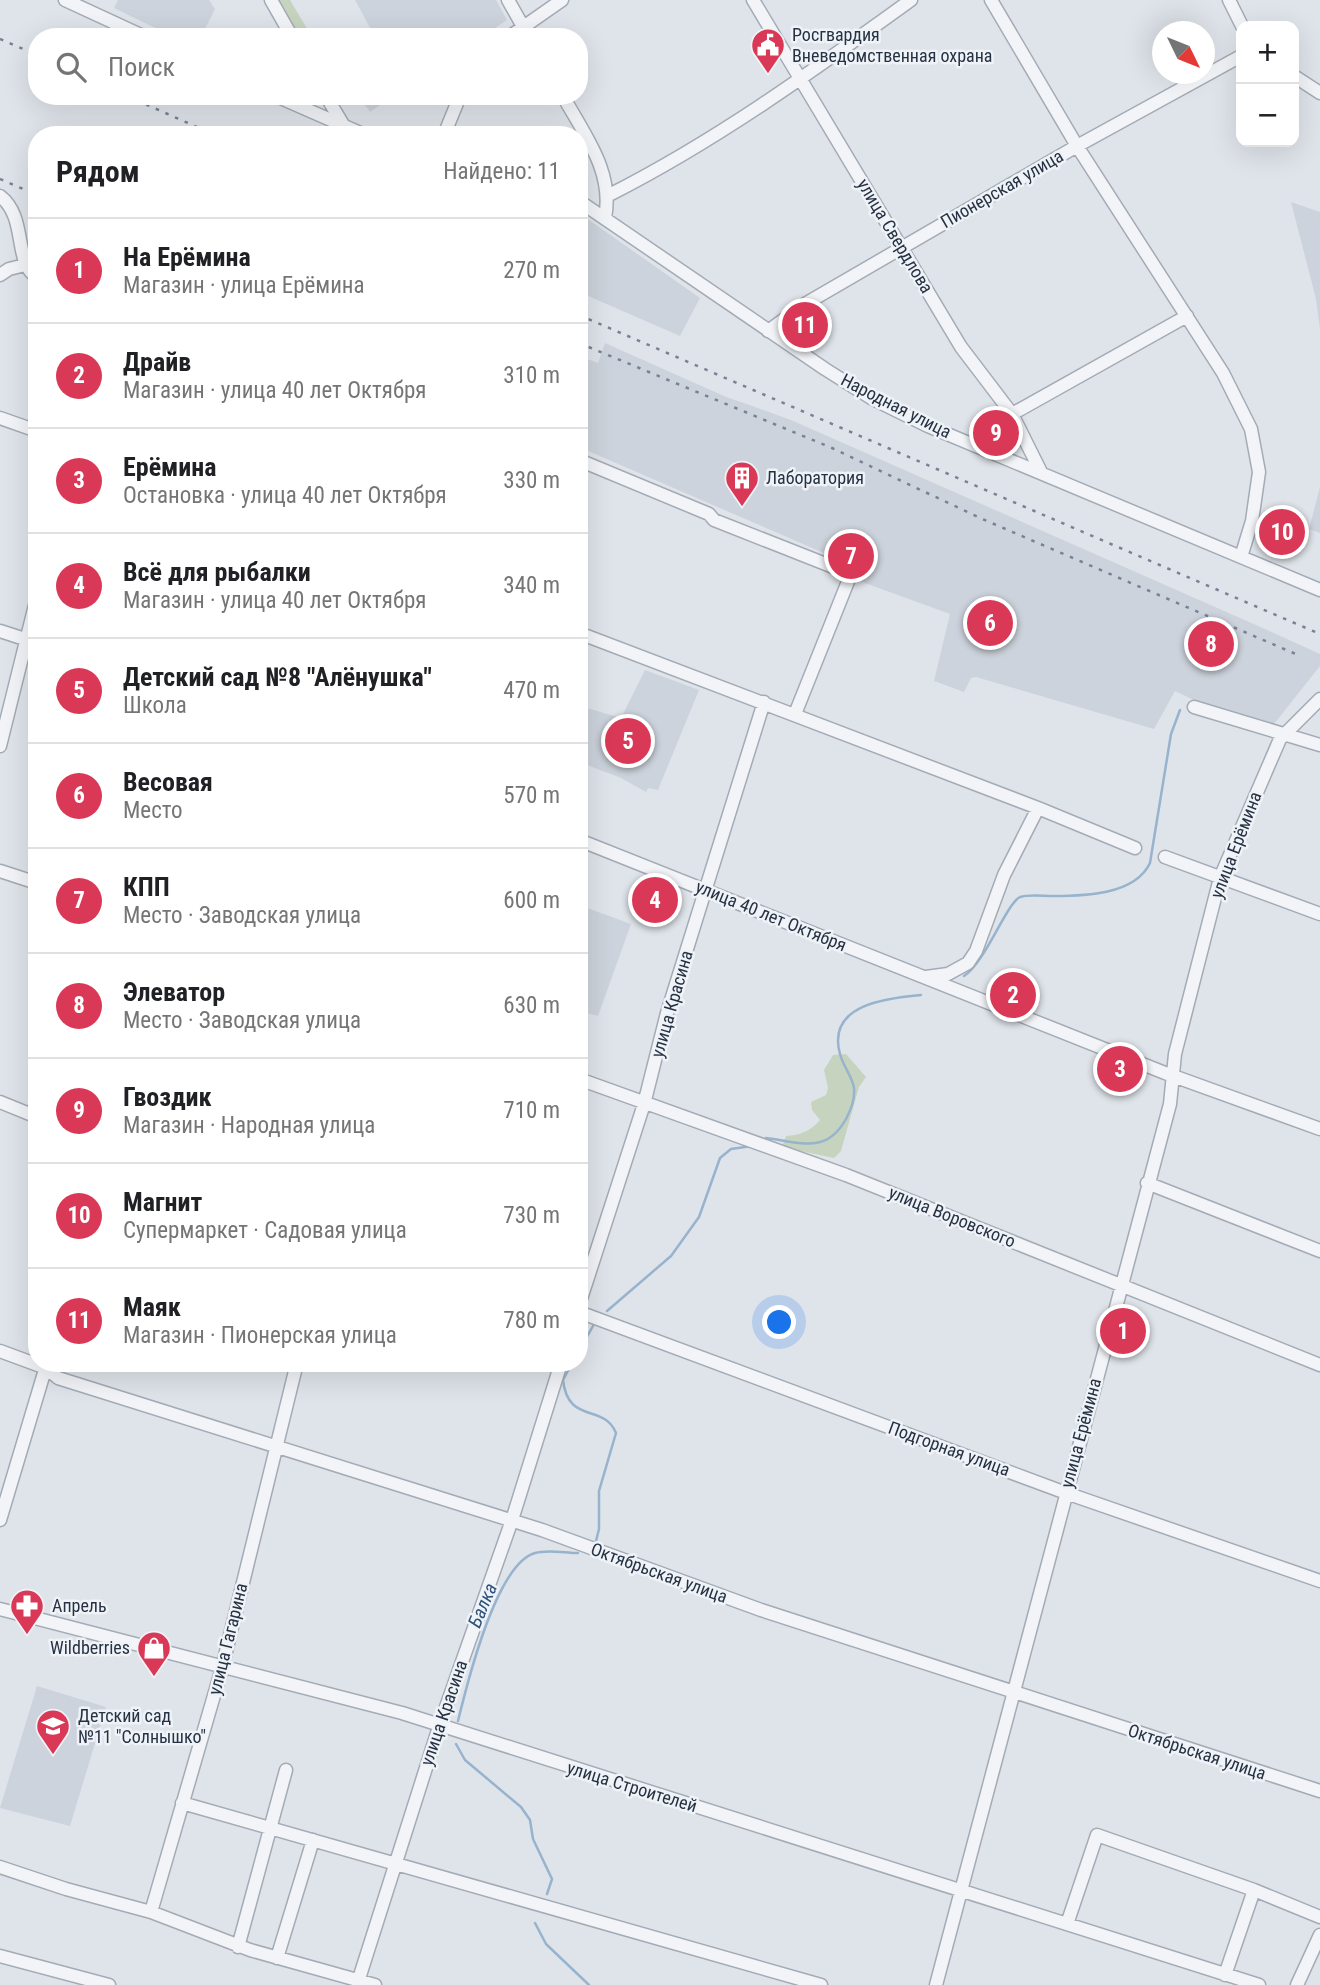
<!DOCTYPE html>
<html lang="ru">
<head>
<meta charset="utf-8">
<style>
  body { margin:0; font-family:"Roboto Condensed",sans-serif; background:#f6f6f6; color:#202124 }
  .controls { position:absolute; right:21px; top:21px; display:grid; overflow:hidden; border-radius:14px; box-shadow:0 7px 28px #0002 }
  .controls button { width:63px; height:63px; display:grid; place-items:center; padding:0; border:0; border-bottom:2px solid #e0e0e0; background:#fff; color:#202124; font:35px sans-serif }
  .compass { position:absolute; left:1152px; top:21px; width:63px; height:63px; border-radius:50%; background:#fff; box-shadow:0 7px 28px #0002; rotate:133deg }
  .you { position:absolute; left:780px; top:1323px; width:24px; height:24px; margin:-18px; border:5px solid #fff; border-radius:50%; background:#1a73e8; box-shadow:0 0 0 10px #1a73e833 }
  .badge { display:grid; place-items:center; width:46px; height:46px; border-radius:50%; background:#da3857; color:#fff; font-size:23px; font-weight:700 }
  .pin { position:absolute; translate:-50% -50%; border:4px solid #fff; box-shadow:0 2px 7px #0006 }
  .list { margin:0; padding:0; list-style:none }
  h2 { display:flex; justify-content:space-between; align-items:center; height:91px; margin:0; padding:0 28px; font-size:30px }
  h2 small { font-size:23px; font-weight:400; color:#757577 }
  .list li { display:grid; grid-template-columns:46px 1fr auto; gap:21px; align-items:center; box-sizing:border-box; height:105px; padding:0 28px; border-top:2px solid #e0e0e0 }
  .list b { display:block; font-size:26px; white-space:nowrap }
  .list p { margin:0; font-size:23px; white-space:nowrap; color:#757577 }
  .list em { font-size:23px; font-style:normal; color:#757577 }
  .icon { flex:none; width:38px; height:38px; fill:none; stroke:currentColor; stroke-width:2; stroke-linecap:round; stroke-linejoin:round }
  .map { position:relative; flex:none; width:1320px; height:1985px; overflow:hidden }
  .search { position:absolute; background:#fff; box-shadow:0 7px 28px #0002; left:28px; top:28px; width:560px; height:77px; display:flex; align-items:center; gap:18px; box-sizing:border-box; padding:0 24px; border-radius:28px; color:#757577; font-size:26px }
  .panel { position:absolute; background:#fff; box-shadow:0 7px 28px #0002; left:28px; top:126px; width:560px; height:1246px; border-radius:28px }
  .map>svg:first-child { display:block }
</style>
</head>
<body>
<div class="map">
<svg width="1320" height="1985" viewBox="0 0 1320 1985">
  <rect width="100%" height="100%" fill="#dfe4ea"/>
  <path fill="#cdd3dc" d="M118,0h91l6,9 -13,26 -28,2 -60,-29z
    M355,0h141l11,20 -25,17h-107z
    M359,96h34l-23,16z
    M1291,202l29,10v117l-4,-30z
    M579,213l121,85 -20,38 -101,-44z
    M605,343l119,53 67,24 474,209 55,25v12l-46,58 -78,-23 -21,-10 -21,38 -178,-52 -5,1 -7,14 -30,-11 16,-67 -99,-36 12,-8 -284,-123v-91l19,7z
    M1320,487v46l-11,-4z
    M645,670l54,20 -41,100 -10,-2 -2,4 -25,-14 -42,-16v-42l4,-13 38,11z
    M579,905l52,19 -33,92 -19,-5z
    M37,1686l69,21 -36,119 -70,-18z"/>
  <path fill="#c6d4bf" d="M278,0h12l22,37 -7,-3 -5,3z
    M846,1054l20,23 -7,10 -18,64 -7,7 -52,-11 4,-11c14,-1 25,-5 34,-16l-8,-10 -1,-8 15,-7 2,-7 -4,-18 9,-15z"/>
  <g fill="none" stroke-linecap="round" stroke-linejoin="round">
    <path stroke="#97b3cd" stroke-width="2.5" d="M964,976c21,-13 42,-72 56,-79 9,-3 23,-1 33,-1 31,0 82,-1 97,-33l21,-129 9,-24
      M761,1141l5,-3c34,4 60,17 80,-19 5,-10 9,-19 8,-31 -2,-12 -11,-22 -14,-34 -14,-50 48,-56 81,-59
      M607,1311l64,-55 28,-39 21,-59 11,-9 21,-3
      M579,1351l14,-25
      M572,1363l-9,17c5,45 41,23 53,53l-17,58v38l-3,12
      M458,1721c9,-37 38,-157 77,-168 13,-4 30,0 43,0
      M456,1744l9,16 56,47 9,13 3,19 19,40 -5,15
      M535,1923l11,21 43,41"/>
    <g stroke="#a4abb5" stroke-width="15">
      <path id="minor" d="M65,0l80,37
        M271,0l21,37
        M508,0l21,37
        M753,0l208,347 51,67 28,56
        M991,0l86,146 146,227 28,56 8,43 -7,49 -11,36
        M1229,0l13,26
        M509,37l53,-37
        M1294,76l26,17
        M276,96l89,39
        M326,96l18,30
        M563,96c22,40 51,76 42,122
        M444,135l16,-39
        M609,195c107,-54 205,-125 302,-195
        M0,196c28,21 13,68 37,81
        M579,201l246,168 46,29 57,28 392,164
        M0,275l9,-6 16,-4
        M768,331l37,-27 272,-158 164,-90
        M1012,414l175,-98
        M0,418l37,13
        M579,460l130,54 5,6 137,54 -56,140
        M0,631l37,12
        M579,633l459,175 97,40
        M1194,707l126,38
        M0,746l37,-149
        M579,840l586,233 155,56
        M1165,857l155,57
        M0,871l37,12
        M926,977l22,-3 20,-11 8,-12 28,-76 34,-67
        M579,1079l267,96 474,190
        M0,1102l37,15
        M1147,1183l173,68
        M579,1305l65,-201 23,-91 97,-311
        M579,1312l487,181 254,88
        M0,1351l46,17 12,10 484,152 219,80 559,181
        M0,1520l47,-157
        M0,1609l402,104 857,272
        M182,1803l639,182
        M0,1867l66,22 85,23 99,38 125,35
        M151,1912l71,-244 75,-305
        M1067,1924l30,-89 157,55 66,27
        M238,1947l48,-177
        M0,1956l109,29
        M277,1958l36,-118
        M1225,1975l29,-85
        M357,1985l82,-258 73,-207 49,-157
        M936,1985l234,-881 5,-50 45,-176 60,-139 40,-40
        M1297,1985l23,-50"/>
    </g>
    <use href="#minor" stroke="#f2f4f8" stroke-width="12"/>
    <path stroke="#778395" stroke-width="2.5" stroke-dasharray="3.5 7" stroke-linecap="butt" d="M0,39l37,16
      M127,96l88,39
      M0,179l37,16
      M579,315l741,319
      M579,343l253,105 148,70 318,137"/>
  </g>
  <defs>
    <g id="civic-pin" transform="scale(1.75)"><path d="M0 17L-7.5 6A9.5 9.5 0 1 1 7.5 6Z" fill="#da3857" stroke="#eff3f7"/><path d="M-.6-6.5H3V-4.5H.6V-3L4-1V1h2V6H-6V1h2V-1L-.6-3ZM-1.2 2.5V6h2.4V2.5Z" fill="#fff"/></g>
    <g id="building-pin" transform="scale(1.75)"><path d="M0 17L-7.5 6A9.5 9.5 0 1 1 7.5 6Z" fill="#da3857" stroke="#eff3f7"/><path d="M-4-6H4V6H1V3H-1V6H-4ZM-2.5-4.3h1.7v1.8h-1.7ZM.8-4.3h1.7v1.8H.8ZM-2.5-1h1.7V.8h-1.7ZM.8-1h1.7V.8H.8Z" fill="#fff"/></g>
    <g id="pharmacy-pin" transform="scale(1.75)"><path d="M0 17L-7.5 6A9.5 9.5 0 1 1 7.5 6Z" fill="#da3857" stroke="#eff3f7"/><path d="M-2-6h4v4h4v4h-4v4h-4v-4h-4v-4h4Z" fill="#fff"/></g>
    <g id="shop-pin" transform="scale(1.75)"><path d="M0 17L-7.5 6A9.5 9.5 0 1 1 7.5 6Z" fill="#da3857" stroke="#eff3f7"/><path d="M-5-2.5h2.3a2.7 3.5 0 0 1 5.4 0H5L5.5 6h-11ZM-1.5-2.5h3a1.5 2.3 0 0 0-3 0Z" fill="#fff"/></g>
    <g id="school-pin" transform="scale(1.75)"><path d="M0 17L-7.5 6A9.5 9.5 0 1 1 7.5 6Z" fill="#da3857" stroke="#eff3f7"/><path d="M0-5L7-2L0 1L-7-2ZM-4 1L0 2.5L4 1V4Q0 6-4 4Z" fill="#fff"/></g>
  </defs>
  <g fill-rule="evenodd">
    <use href="#civic-pin" x="768" y="45"/>
    <use href="#building-pin" x="742" y="478"/>
    <use href="#pharmacy-pin" x="27" y="1606"/>
    <use href="#shop-pin" x="154" y="1648"/>
    <use href="#school-pin" x="53" y="1726"/>
  </g>
  <g text-anchor="middle" stroke-width="5" stroke-linejoin="round" paint-order="stroke">
    <g font-size="18" fill="#263243" stroke="#eff3f7" text-anchor="start">
      <text x="792" y="41">Росгвардия<tspan x="792" dy="21">Вневедомственная охрана</tspan></text>
      <text x="766" y="484">Лаборатория</text>
      <text x="52" y="1612">Апрель</text>
      <text x="130" y="1654" text-anchor="end">Wildberries</text>
      <text x="78" y="1722">Детский сад<tspan x="78" dy="21">№11 "Солнышко"</tspan></text>
    </g>
    <g font-size="18" fill="#263243" stroke="#eff3f7">
      <text transform="translate(1002 189) rotate(-30)" y="6">Пионерская улица</text>
      <text transform="translate(895 236) rotate(59)" y="6">улица Свердлова</text>
      <text transform="translate(896 406) rotate(27)" y="6">Народная улица</text>
      <text transform="translate(1236 845) rotate(-69)" y="6">улица Ерёмина</text>
      <text transform="translate(771 916) rotate(22)" y="6">улица 40 лет Октября</text>
      <text transform="translate(672 1004) rotate(-74)" y="6">улица Красина</text>
      <text transform="translate(952 1217) rotate(22)" y="6">улица Воровского</text>
      <text transform="translate(1081 1433) rotate(-75)" y="6">улица Ерёмина</text>
      <text transform="translate(949 1449) rotate(20)" y="6">Подгорная улица</text>
      <text transform="translate(659 1573) rotate(20)" y="6">Октябрьская улица</text>
      <text transform="translate(228 1639) rotate(-76)" y="6">улица Гагарина</text>
      <text transform="translate(444 1713) rotate(-71)" y="6">улица Красина</text>
      <text transform="translate(1197 1752) rotate(18)" y="6">Октябрьская улица</text>
      <text transform="translate(632 1787) rotate(17)" y="6">улица Строителей</text>
    </g>
    <g font-size="19" font-style="italic" fill="#2d527a" stroke="#eff3f7">
      <text transform="translate(482 1605) rotate(-67)" y="7">Балка</text>
    </g>
  </g>
</svg>
<div class="controls">
<button>+</button>
<button>−</button>
</div>
<svg class="compass" viewBox="-18 -18 36 36"><path d="M0-13l5 13h-10z" fill="#e53935"/><path d="M0 13l5-13h-10z" fill="#757577"/></svg>
<div class="you"></div>
<div class="pin badge" style="left:1123px;top:1331px">1</div>
<div class="pin badge" style="left:1013px;top:995px">2</div>
<div class="pin badge" style="left:1120px;top:1069px">3</div>
<div class="pin badge" style="left:655px;top:900px">4</div>
<div class="pin badge" style="left:628px;top:741px">5</div>
<div class="pin badge" style="left:990px;top:623px">6</div>
<div class="pin badge" style="left:851px;top:556px">7</div>
<div class="pin badge" style="left:1211px;top:644px">8</div>
<div class="pin badge" style="left:996px;top:433px">9</div>
<div class="pin badge" style="left:1282px;top:532px">10</div>
<div class="pin badge" style="left:805px;top:325px">11</div>
<div class="search"><svg class="icon" aria-label="search" viewBox="0 0 24 24"><circle cx="10" cy="10" r="6"/><path d="M15 15l6 6"/></svg>Поиск</div>
<section class="panel">
<h2>Рядом<small>Найдено: 11</small></h2>
<ul class="list">
<li><span class="badge">1</span><div><b>На Ерёмина</b><p>Магазин · улица Ерёмина</p></div><em>270 m</em></li>
<li><span class="badge">2</span><div><b>Драйв</b><p>Магазин · улица 40 лет Октября</p></div><em>310 m</em></li>
<li><span class="badge">3</span><div><b>Ерёмина</b><p>Остановка · улица 40 лет Октября</p></div><em>330 m</em></li>
<li><span class="badge">4</span><div><b>Всё для рыбалки</b><p>Магазин · улица 40 лет Октября</p></div><em>340 m</em></li>
<li><span class="badge">5</span><div><b>Детский сад №8 &quot;Алёнушка&quot;</b><p>Школа</p></div><em>470 m</em></li>
<li><span class="badge">6</span><div><b>Весовая</b><p>Место</p></div><em>570 m</em></li>
<li><span class="badge">7</span><div><b>КПП</b><p>Место · Заводская улица</p></div><em>600 m</em></li>
<li><span class="badge">8</span><div><b>Элеватор</b><p>Место · Заводская улица</p></div><em>630 m</em></li>
<li><span class="badge">9</span><div><b>Гвоздик</b><p>Магазин · Народная улица</p></div><em>710 m</em></li>
<li><span class="badge">10</span><div><b>Магнит</b><p>Супермаркет · Садовая улица</p></div><em>730 m</em></li>
<li><span class="badge">11</span><div><b>Маяк</b><p>Магазин · Пионерская улица</p></div><em>780 m</em></li>
</ul>
</section>
</div>
</body>
</html>
